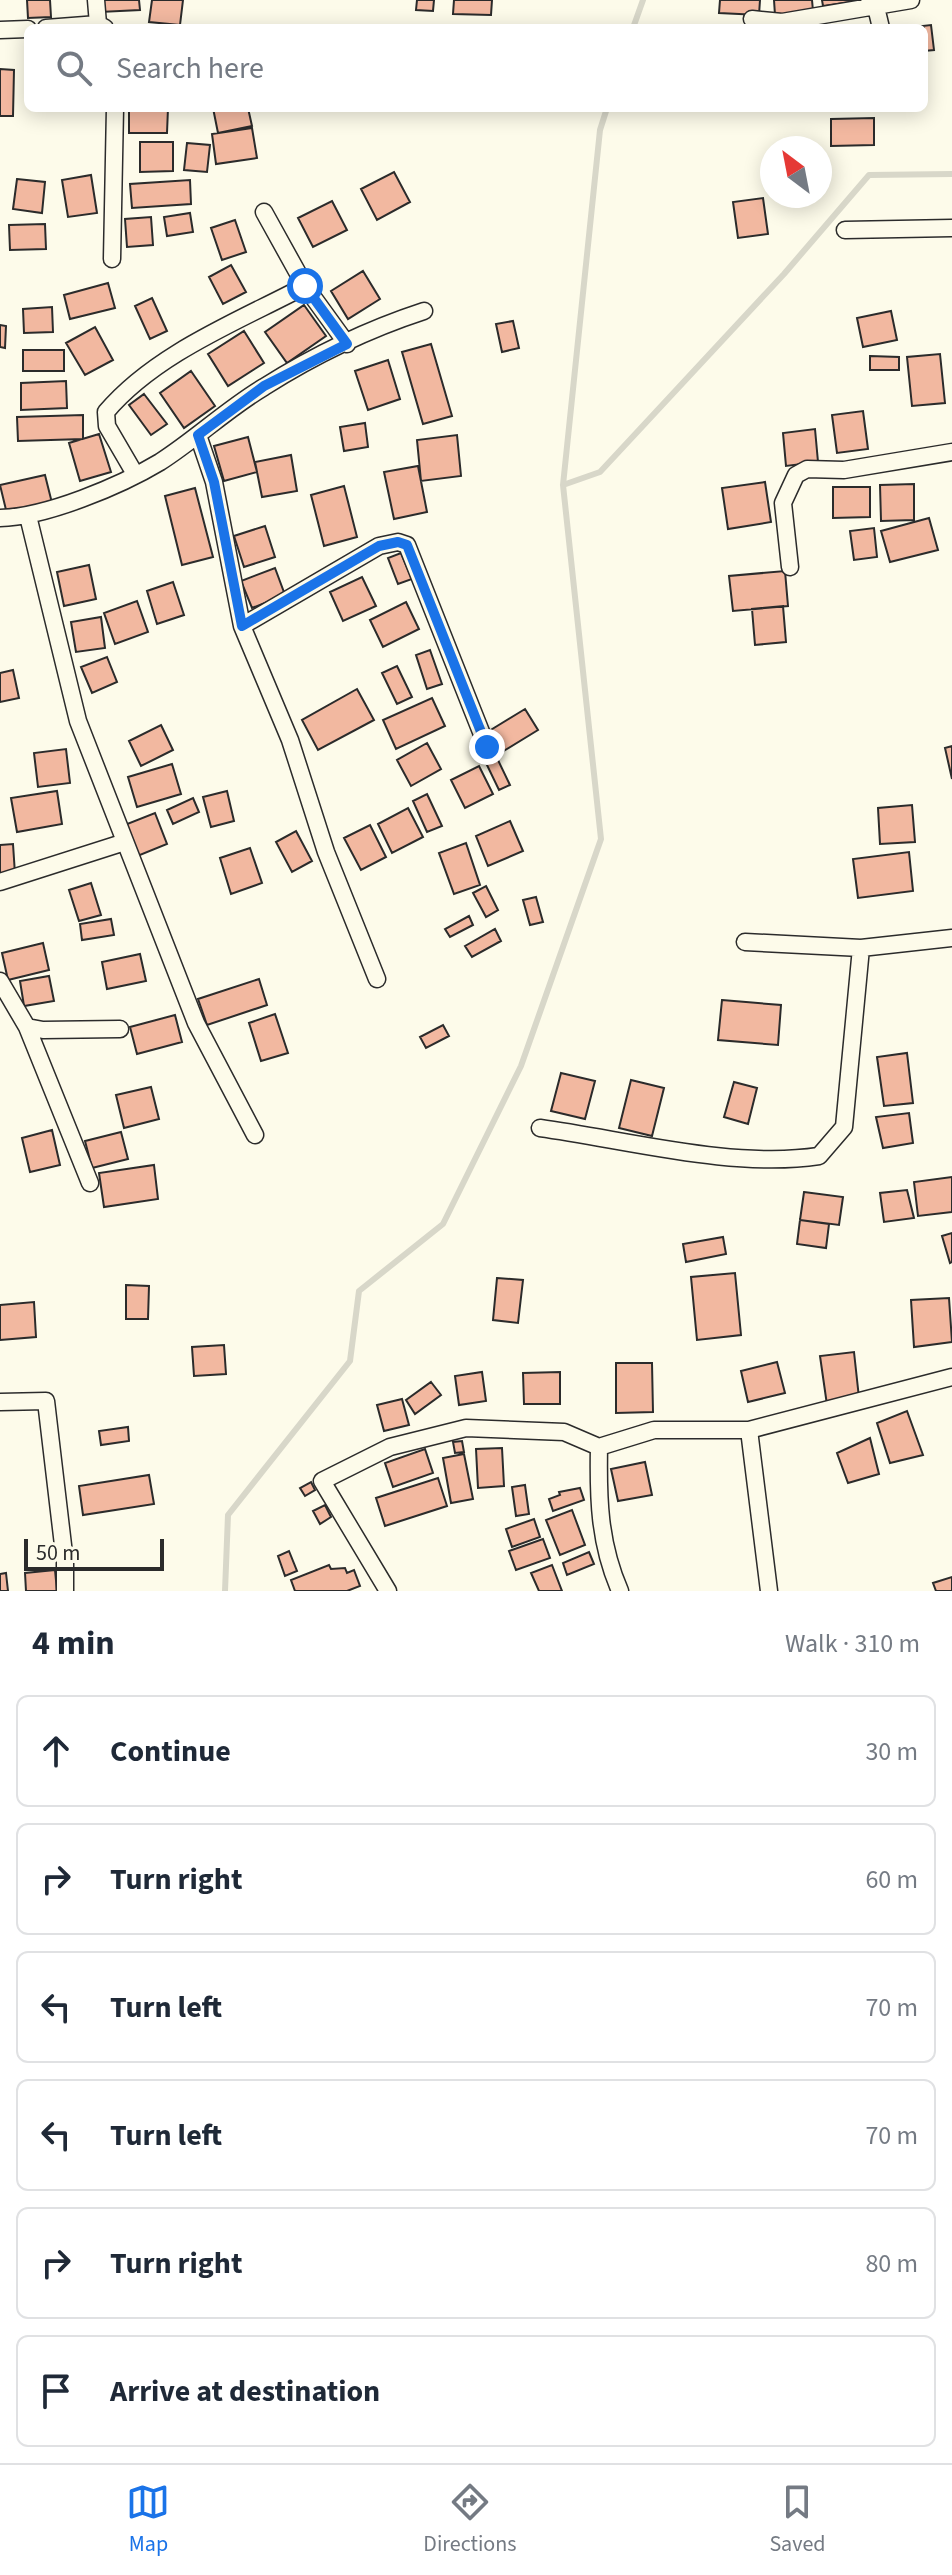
<!DOCTYPE html>
<html lang="en">
<head>
<meta charset="utf-8">
<style>
  body { margin:0; font-family:"Source Sans 3",sans-serif; background:#f2f2f3; color:#1f2937 }
  .compass { position:absolute; left:760px; top:136px; width:72px; height:72px; border-radius:50%; background:#fff; box-shadow:0 4px 20px #0003; rotate:328deg }
  .scale { position:absolute; left:24px; bottom:20px; width:140px; box-sizing:border-box; padding-left:8px; border:4px solid #2b2b2b; border-top:0; font-size:22px; line-height:28px; white-space:nowrap; color:#2b2b2b; -webkit-text-stroke:6px #fdfbea; paint-order:stroke }
  .stop { position:absolute; width:24px; height:24px; margin:-18px; border:6px solid #1a73e8; border-radius:50%; background:#fff }
  .stop.end { background:#1a73e8; border-color:#fff; box-shadow:0 2px 8px #0008 }
  .list { margin:0; padding:0; list-style:none }
  h2 { display:flex; justify-content:space-between; align-items:center; height:104px; margin:0; padding:0 32px; font-size:34px }
  h2 small { font-size:26px; font-weight:400; color:#747a83 }
  .list li { display:grid; grid-template-columns:52px 1fr auto; gap:24px; align-items:center; box-sizing:border-box; height:112px; margin:0 16px 16px; padding:0 16px; border:2px solid #e0e1e3; border-radius:12px }
  .list b { display:block; font-size:30px; white-space:nowrap }
  .list em { font-size:26px; font-style:normal; color:#747a83 }
  .icon { flex:none; width:44px; height:44px; fill:none; stroke:currentColor; stroke-width:2; stroke-linecap:round; stroke-linejoin:round }
  .map { position:relative; flex:none; width:952px; height:1591px; overflow:hidden }
  .search { position:absolute; background:#fff; box-shadow:0 4px 20px #0003; left:24px; right:24px; top:24px; height:88px; display:flex; align-items:center; gap:20px; box-sizing:border-box; padding:0 28px; border-radius:12px; color:#747a83; font-size:30px }
  .sheet { height:872px; background:#fff }
  nav { display:flex; justify-content:space-around; align-items:center; box-sizing:border-box; height:112px; border-top:2px solid #e0e1e3; background:#fff; font-size:22px; color:#747a83 }
  nav a { display:grid; justify-items:center; gap:4px }
  nav .on { color:#1a73e8 }
  .map>svg:first-child { display:block }
</style>
</head>
<body>
<div class="map">
<svg width="952" height="1591" viewBox="0 0 952 1591">
  <rect width="100%" height="100%" fill="#fdfbea"/>
  <g fill="none" stroke-linecap="round" stroke-linejoin="round">
    <path stroke="#d8d7c9" stroke-width="6" d="M633,28l10,-28
      M563,485l37,-13 184,-198 85,-99 83,-1
      M225,1591l3,-76 122,-154 9,-70 84,-67 78,-158 80,-227 -38,-354 37,-355 7,-22"/>
  </g>
  <path fill="#f2b8a0" stroke="#2b2b2b" stroke-width="2" d="M27,0h23l1,17 -23,1z
    M100,0h39l1,10 -40,2z
    M152,0h31l-3,25 -31,-3z
    M417,0h17l-1,11 -17,-1z
    M454,0h38l-1,15 -38,-1z
    M720,0h40l-1,15 -40,-2z
    M774,0h38l1,11 -38,4z
    M822,0h36v1l-35,5z
    M931,25l3,25 -10,1v-23h-19z
    M0,69l14,1 -1,46h-13z
    M129,108h39l-1,25h-38z
    M213,108h35l4,18 -34,7z
    M874,118v27l-43,1v-27z
    M252,128l5,30 -41,6 -4,-30z
    M140,142h33v29l-33,1z
    M187,143l23,2 -3,27 -23,-2z
    M394,172l16,30 -33,18 -16,-31z
    M91,175l6,38 -29,4 -6,-37z
    M17,179l28,3 -3,31 -29,-4z
    M190,180l1,24 -59,4 -2,-24z
    M763,198l5,36 -30,4 -5,-36z
    M332,201l15,29 -34,17 -15,-29z
    M190,213l3,19 -26,4 -3,-19z
    M151,217l2,28 -26,2 -2,-28z
    M235,220l11,32 -24,8 -11,-32z
    M45,224l1,25 -36,1 -1,-25z
    M231,265l15,27 -23,12 -14,-27z
    M363,271l17,28 -32,20 -17,-28z
    M108,283l7,25 -45,11 -6,-24z
    M152,298l15,33 -17,8 -15,-33z
    M304,305l22,31 -39,27 -22,-31z
    M52,307l1,25 -29,1 -1,-24z
    M891,311l6,29 -34,7 -6,-29z
    M513,321l6,27 -17,4 -6,-28z
    M0,325l6,1 -1,22 -5,-1z
    M95,327l18,33 -28,15 -19,-32z
    M244,331l20,32 -36,23 -20,-32z
    M431,344l21,72 -29,8 -21,-72z
    M23,350h41v21h-41z
    M940,354l5,49 -33,3 -5,-49z
    M870,356l29,1v13h-29z
    M388,360l12,39 -32,11 -13,-39z
    M191,371l24,35 -31,22 -24,-35z
    M66,381l1,27 -46,2v-27z
    M144,394l23,30 -16,11 -22,-30z
    M863,411l5,38 -31,4 -5,-38z
    M83,415v24l-65,2 -1,-24z
    M365,423l3,24 -24,4 -4,-24z
    M815,429l3,33 -32,4 -3,-33z
    M99,434l12,38 -31,9 -11,-38z
    M457,435l4,41 -40,5 -4,-41z
    M248,437l9,35 -33,9 -10,-35z
    M291,455l6,36 -35,6 -7,-35z
    M418,466l9,46 -33,7 -10,-47z
    M45,475l7,28 -45,11 -7,-29z
    M765,482l6,40 -43,7 -6,-41z
    M914,484v36l-33,1 -1,-36z
    M344,486l13,51 -33,9 -13,-51z
    M833,487h37v30l-37,1z
    M195,488l18,69 -31,8 -17,-69z
    M929,518l9,32 -48,12 -9,-31z
    M265,526l10,31 -31,10 -10,-31z
    M874,528l3,29 -23,3 -4,-29z
    M401,553l11,26 -14,5 -10,-26z
    M89,565l7,34 -32,7 -7,-34z
    M275,568l10,27 -33,13 -11,-27z
    M785,571l3,35 -55,5 -4,-35z
    M362,577l14,29 -33,15 -13,-29z
    M173,582l11,33 -27,9 -10,-33z
    M137,601l11,31 -33,12 -11,-31z
    M406,602l13,27 -36,18 -13,-27z
    M783,606l3,36 -31,3 -3,-36z
    M101,617l4,31 -29,4 -5,-30z
    M430,650l12,34 -15,5 -11,-34z
    M107,657l10,25 -25,11 -11,-26z
    M397,666l15,31 -15,7 -15,-31z
    M13,670l6,28 -19,4v-29z
    M357,689l17,31 -56,30 -16,-30z
    M432,698l13,28 -49,23 -13,-29z
    M525,709l13,21 -36,22 -13,-21z
    M161,725l12,25 -32,16 -12,-25z
    M427,743l14,26 -30,17 -14,-26z
    M952,746v33l-7,-31z
    M66,749l4,34 -32,4 -4,-34z
    M497,758l13,27 -11,5 -13,-27z
    M172,764l9,30 -44,13 -9,-30z
    M479,766l14,28 -28,14 -14,-28z
    M57,791l5,33 -45,8 -6,-34z
    M227,791l7,30 -23,6 -8,-30z
    M427,794l15,32 -15,6 -14,-31z
    M193,798l6,14 -26,12 -6,-14z
    M912,805l3,37 -35,2 -2,-36z
    M408,808l15,29 -31,16 -14,-29z
    M155,813l12,31 -32,13 -13,-31z
    M510,821l13,30 -35,15 -12,-30z
    M370,825l16,32 -25,13 -17,-32z
    M296,831l16,30 -20,11 -16,-30z
    M466,843l14,42 -26,9 -15,-41z
    M13,844l2,30h-15v-29z
    M250,848l12,35 -31,11 -11,-36z
    M909,852l4,39 -55,7 -5,-39z
    M91,883l10,32 -22,6 -10,-31z
    M486,886l12,24 -12,7 -13,-24z
    M536,897l7,25 -13,3 -7,-25z
    M469,916l4,9 -23,12 -5,-8z
    M111,919l3,16 -32,5 -2,-16z
    M495,929l6,12 -29,16 -7,-11z
    M43,943l6,27 -41,10 -6,-27z
    M140,954l6,27 -39,8 -5,-27z
    M49,976l5,25 -30,5 -4,-25z
    M259,979l8,26 -60,20 -9,-26z
    M722,1000l59,5 -3,40 -60,-5z
    M275,1014l13,39 -27,8 -12,-38z
    M175,1015l7,27 -45,12 -7,-27z
    M443,1025l6,11 -23,12 -6,-11z
    M907,1053l6,50 -29,3 -7,-49z
    M561,1073l34,8 -10,38 -34,-8z
    M631,1080l33,8 -12,48 -33,-8z
    M734,1082l23,6 -9,36 -24,-7z
    M151,1087l8,32 -35,9 -8,-33z
    M909,1113l4,30 -30,5 -7,-31z
    M52,1130l8,35 -30,7 -8,-34z
    M121,1132l7,27 -36,9 -7,-27z
    M154,1165l4,34 -54,8 -5,-34z
    M952,1177v35l-34,4 -4,-34z
    M907,1190l7,28 -30,4 -4,-29z
    M804,1192l39,5 -4,28 -39,-5z
    M800,1220l29,4 -3,24 -29,-4z
    M952,1233v29l-2,1 -8,-27z
    M723,1237l3,17 -40,8 -3,-18z
    M735,1273l6,62 -44,5 -6,-63z
    M497,1278l26,2 -5,43 -25,-3z
    M126,1285l23,1 -1,33h-22z
    M949,1298l3,44 -38,5 -3,-47z
    M34,1302l2,35 -36,3v-35z
    M224,1345l2,29 -32,2 -2,-29z
    M854,1352l5,46 -32,7 -7,-49z
    M777,1362l8,31 -37,9 -7,-31z
    M616,1363h36l1,49 -37,1z
    M482,1372l4,29 -27,4 -4,-29z
    M560,1372v32h-36l-1,-31z
    M431,1382l10,13 -26,19 -9,-14z
    M402,1399l7,26 -25,6 -7,-26z
    M907,1411l16,44 -33,8 -13,-40z
    M128,1427l1,14 -28,4 -2,-14z
    M870,1438l9,36 -31,9 -11,-30z
    M462,1441l2,11 -9,1 -2,-11z
    M502,1448l2,38 -26,2 -2,-39z
    M425,1449l8,24 -40,14 -8,-24z
    M464,1454l9,45 -22,4 -8,-45z
    M645,1462l7,33 -34,6 -7,-32z
    M149,1475l5,29 -71,11 -4,-29z
    M438,1478l9,28 -62,20 -9,-28z
    M311,1482l4,8 -10,6 -5,-8z
    M525,1485l4,29 -13,2 -4,-29z
    M580,1488l4,12 -31,11 -4,-12 11,-4 -1,-3z
    M325,1505l6,12 -11,7 -7,-13z
    M572,1510l13,35 -25,10 -14,-35z
    M534,1519l6,18 -28,10 -6,-18z
    M543,1539l7,19 -34,12 -7,-19z
    M289,1551l8,20 -12,5 -7,-20z
    M589,1552l5,12 -27,11 -4,-12z
    M329,1565l2,4 14,-1 2,5 7,-3 6,16 -13,5h-52l-4,-11z
    M552,1565l10,26h-23l-8,-18z
    M55,1570l2,21h-31l-1,-18z
    M6,1573l2,18h-8v-17z
    M952,1577v14h-16l-3,-8z"/>
  <g fill="none" stroke-linecap="round" stroke-linejoin="round">
    <g stroke="#2b2b2b" stroke-width="19">
      <path id="street" d="M96,0l2,24
        M868,5l8,2 5,21
        M752,19l30,3 129,-22
        M46,28l52,-4 7,4
        M0,30l28,-1
        M845,230l107,-2
        M112,259l3,-151
        M305,286l42,58
        M198,435l16,47 28,144 48,114 36,112 51,127
        M135,474l-28,-48 -1,-14c50,-59 133,-91 199,-126l-41,-74
        M28,516l50,205 118,302 59,112
        M0,518c46,-1 120,-32 160,-56 36,-23 67,-53 104,-75 49,-31 105,-58 160,-76
        M790,567l-7,-64 13,-28 11,-6 37,1 108,-18
        M242,626l137,-80 19,-4 9,3 80,202
        M0,882l125,-40
        M745,942l116,6
        M0,981l27,46 16,3 77,-1
        M27,1027l63,156
        M540,1128c87,12 193,41 279,28l25,-29 17,-179 91,-10
        M0,1402l46,-1 19,161v29
        M749,1430l20,161
        M599,1447c-1,51 0,96 21,144
        M388,1591l-66,-110 68,-34 76,-19 98,4 35,15 55,-17h95l203,-53"/>
    </g>
    <use href="#street" stroke="#fdfbea" stroke-width="16"/>
  </g>
  <g fill="none" stroke-linecap="round" stroke-linejoin="round">
    <path stroke="#1a73e8" stroke-width="10" d="M305,286l42,58 -83,42 -66,49 16,47 28,144 137,-80 19,-4 9,3 80,202"/>
  </g>
</svg>
<svg class="compass" viewBox="-18 -18 36 36"><path d="M0-13l5 13h-10z" fill="#e53935"/><path d="M0 13l5-13h-10z" fill="#747a83"/></svg>
<div class="scale">50 m</div>
<div class="stop" style="left:305px;top:286px"></div>
<div class="stop end" style="left:487px;top:747px"></div>
<div class="search"><svg class="icon" aria-label="search" viewBox="0 0 24 24"><circle cx="10" cy="10" r="6"/><path d="M15 15l6 6"/></svg>Search here</div>
</div>
<section class="sheet">
<h2>4 min<small>Walk · 310 m</small></h2>
<ul class="list">
<li><svg class="icon" aria-label="ahead" viewBox="0 0 24 24"><path d="M12 20V5M6 11l6-6 6 6"/></svg><div><b>Continue</b></div><em>30 m</em></li>
<li><svg class="icon" aria-label="right" viewBox="0 0 24 24"><path d="M7 20v-9h11M14 6l5 5-5 5"/></svg><div><b>Turn right</b></div><em>60 m</em></li>
<li><svg class="icon" aria-label="left" viewBox="0 0 24 24"><path d="M17 20v-9H6M10 6l-5 5 5 5"/></svg><div><b>Turn left</b></div><em>70 m</em></li>
<li><svg class="icon" aria-label="left" viewBox="0 0 24 24"><path d="M17 20v-9H6M10 6l-5 5 5 5"/></svg><div><b>Turn left</b></div><em>70 m</em></li>
<li><svg class="icon" aria-label="right" viewBox="0 0 24 24"><path d="M7 20v-9h11M14 6l5 5-5 5"/></svg><div><b>Turn right</b></div><em>80 m</em></li>
<li><svg class="icon" aria-label="arrive" viewBox="0 0 24 24"><path d="M6 21V4h12l-3 4 3 4H6"/></svg><div><b>Arrive at destination</b></div></li>
</ul>
</section>
<nav>
<a class="on"><svg class="icon" aria-label="map" viewBox="0 0 24 24"><path d="M3 6l6-2 6 2 6-2v14l-6 2-6-2-6 2zM9 4v14M15 6v14"/></svg>Map</a>
<a><svg class="icon" aria-label="directions" viewBox="0 0 24 24"><path d="M12 3l9 9-9 9-9-9zM9 14v-3h6M13 9l2 2-2 2"/></svg>Directions</a>
<a><svg class="icon" aria-label="saved" viewBox="0 0 24 24"><path d="M7 4h10v16l-5-4-5 4z"/></svg>Saved</a>
</nav>
</body>
</html>
